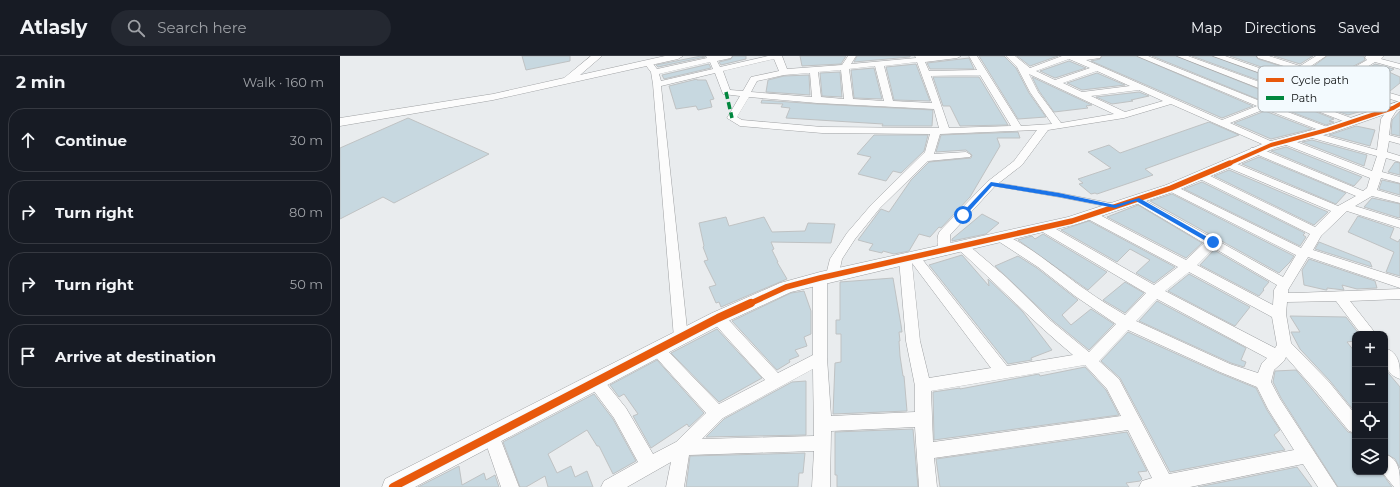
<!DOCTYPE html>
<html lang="en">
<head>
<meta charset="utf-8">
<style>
  body { margin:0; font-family:Montserrat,sans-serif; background:#242831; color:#f1f3f6 }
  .controls { position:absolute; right:12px; bottom:12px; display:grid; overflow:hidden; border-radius:8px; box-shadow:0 1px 3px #0004 }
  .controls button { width:36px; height:36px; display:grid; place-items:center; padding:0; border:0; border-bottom:1px solid #363941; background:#171b24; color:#f1f3f6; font:20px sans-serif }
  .stop { position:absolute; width:12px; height:12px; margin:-9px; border:3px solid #1a73e8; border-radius:50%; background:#fff }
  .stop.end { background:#1a73e8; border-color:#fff; box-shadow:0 1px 4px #0008 }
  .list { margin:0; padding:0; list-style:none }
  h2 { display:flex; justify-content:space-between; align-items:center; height:52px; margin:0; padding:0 16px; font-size:17px }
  h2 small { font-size:13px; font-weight:400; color:#9ea1a6 }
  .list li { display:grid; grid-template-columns:26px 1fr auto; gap:12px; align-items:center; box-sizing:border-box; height:64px; margin:0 8px 8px; padding:0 8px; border:1px solid #363941; border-radius:16px }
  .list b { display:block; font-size:15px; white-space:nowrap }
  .list em { font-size:13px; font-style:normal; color:#9ea1a6 }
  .icon { flex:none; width:22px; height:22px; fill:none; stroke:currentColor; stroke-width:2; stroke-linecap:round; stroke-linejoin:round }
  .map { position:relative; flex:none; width:1060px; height:431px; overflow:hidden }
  header { display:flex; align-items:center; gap:24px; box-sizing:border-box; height:56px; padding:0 20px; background:#171b24; border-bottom:1px solid #363941 }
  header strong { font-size:19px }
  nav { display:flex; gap:22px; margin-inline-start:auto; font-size:14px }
  .search { width:280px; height:36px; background:#242831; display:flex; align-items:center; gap:10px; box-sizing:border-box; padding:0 14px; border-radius:22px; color:#9ea1a6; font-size:15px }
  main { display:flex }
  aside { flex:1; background:#171b24 }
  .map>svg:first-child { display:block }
</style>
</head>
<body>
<header>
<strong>Atlasly</strong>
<div class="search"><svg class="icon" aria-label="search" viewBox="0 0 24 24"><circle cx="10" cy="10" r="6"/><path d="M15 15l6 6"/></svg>Search here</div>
<nav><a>Map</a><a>Directions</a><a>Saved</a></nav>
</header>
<main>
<aside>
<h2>2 min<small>Walk · 160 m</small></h2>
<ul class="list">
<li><svg class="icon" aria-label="ahead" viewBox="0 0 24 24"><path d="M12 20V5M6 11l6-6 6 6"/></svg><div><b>Continue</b></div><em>30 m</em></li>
<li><svg class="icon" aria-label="right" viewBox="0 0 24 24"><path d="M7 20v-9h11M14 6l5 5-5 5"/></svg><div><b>Turn right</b></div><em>80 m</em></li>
<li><svg class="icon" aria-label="right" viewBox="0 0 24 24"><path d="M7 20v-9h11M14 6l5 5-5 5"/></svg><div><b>Turn right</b></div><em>50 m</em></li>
<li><svg class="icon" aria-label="arrive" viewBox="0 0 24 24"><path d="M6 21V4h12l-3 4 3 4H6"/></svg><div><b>Arrive at destination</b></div></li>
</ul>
</aside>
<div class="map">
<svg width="1060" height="431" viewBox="0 0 1060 431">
  <rect width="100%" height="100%" fill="#e9ecee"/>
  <path fill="#c7d8e0" stroke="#bfc2c3" d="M182,0h48v5l-44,9z
    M361,0l4,1 -47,10 -2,-2z
    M393,0h13v3l-25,6 -2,-3 12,-3z
    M460,0h46l-5,8 -39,2z
    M517,0h53v1l-56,5z
    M639,0h25l12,12 13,25 17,24 -28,2z
    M677,0h41l-28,10z
    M762,0h34l117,50 -31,12 -131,-57 9,-2z
    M812,0h24l158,63 -5,2 5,1 -8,3 -53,-20 -1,-3h-7z
    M852,0h20l150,55 -14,4 -23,-8 -1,-2 -17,-7z
    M890,0h26l2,3 124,39 -10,8z
    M934,0h39l-13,8z
    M987,0h37l1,4 -28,15 -26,-7z
    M629,2l5,11h-44l-3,-6z
    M729,5l17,7 -31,10 -15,-7z
    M369,8l2,4 -47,11 -2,-4z
    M576,8l14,37 -36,-1 -8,-33z
    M1035,8l19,5 -5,3 11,5v6l-10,8 -40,-11z
    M534,12l8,31 -28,-1 -3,-28z
    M500,16l2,25 -20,-1 -2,-23z
    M757,17l28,12 -43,5 -15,-7z
    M469,19l1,20 -44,-3 2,-12 16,-4z
    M593,21h46l29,48 -48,1 -10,-20h-7z
    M692,21l60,28 -6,1 2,2 -34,4 -15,-21z
    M357,23v1h9l8,19 -4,1 2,7 -14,3 -2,-4 -20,3 -7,-23z
    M799,36l10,4 -18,4 2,1 -21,3 -16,-7z
    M422,44l55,4 116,6 -1,16h-50l1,-2 -97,-6 4,-10 -9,-1 2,-3 -22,-1z
    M925,55l47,18 -41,10 -37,-16z
    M1060,55v25l-9,-2 1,-14z
    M68,62l81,36 -95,49 -11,-6 -43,22v-71z
    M869,66l30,13 -94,34 8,6 -56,19 -2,-1 -4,1 -12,-10 4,-1 -5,-4 33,-11 -23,-16 21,-7 11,8z
    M1016,70l19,4 -5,16 -41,-11z
    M678,76l2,6h-23l3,8 -30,51 -29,31 -2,-1 -9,10 -11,-3 -10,17 -15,3 -11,-3 -1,2 -13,-3 4,-6 -15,-4 23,-31 8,3 22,-32 18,-18 42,-4 1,-3 -6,-5 -30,2 5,-17z
    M534,79h54l-4,16 -23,22 -8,-2 -7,10 -28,-7 13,-17 -14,-3z
    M972,84l55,15 -3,11 -62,-24z
    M946,91l76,30 -8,9 -83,-35z
    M919,101l87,36 -10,11 -94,-40z
    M1055,106l5,1v12l-12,-3z
    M889,114l99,42 -14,13 -100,-49z
    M1042,124l18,4v11l-21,-6z
    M862,126l103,51 -2,2 3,2 -6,9 -116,-57z
    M832,138l122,62 -4,6 -11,11 -129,-72z
    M1032,142l28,6v13l-1,1 -35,-11z
    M798,149l64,38 -16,15 -79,-41z
    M642,158l17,9 -13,11 -34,7v-2z
    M1018,160l36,12 -4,10 8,4 2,-3v37l-14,-4 8,-20 -46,-20z
    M386,161l3,9 35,-9 8,15 33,-1 3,-8 27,1 -4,19 -60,-1 3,7 -2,1 6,12h-1l10,17 -66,28 -2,-5 -3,1 -7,-16 7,-2 -12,-24 4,-1 -5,-13 1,-1 -5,-23z
    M749,165l86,46 -21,16 -18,-10 14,-13 -20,-11 -13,13 -56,-32z
    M703,178l64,38 -19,18 -70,-50 14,-4 3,3z
    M979,186l51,20 2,5 -57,-18z
    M874,194l55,32 -6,7 1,1 -5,6 -59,-31z
    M622,199l27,31 -1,-7 35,33 29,38 -21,8 1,2 -24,4 -79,-99z
    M678,200l19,12 41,32 -16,15 9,10 20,-16 23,15 -25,26 -37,-30 -57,-54z
    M969,203l66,22 2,7 -20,1 -15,-4 2,5 -17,-2v2h-1l-22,-5 -2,-15z
    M849,218l61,33 -15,19 -67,-35z
    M553,222l8,47 1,7h-3l1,9h-1l1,15 3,20h1l3,35 -74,3 2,-51 6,-1v-28h-5v-14h4v-38z
    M785,226l19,11 -19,20 -22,-13z
    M464,235l7,20v23l-7,3 3,9 -12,4 4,6 -10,4 1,2 -13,8 -45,-49 59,-28z
    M817,245l89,47 -5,12 5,2 -2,5 -13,-4 -92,-42z
    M950,260l56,1 13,17h-4v7l-8,1 8,10v60l-25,-31 -30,-32 -9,-17h9z
    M377,273l45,49 -43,24 -48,-49z
    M788,276l91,41 37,15 11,22 13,20 -6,5 11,15 -115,22 -50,-94 -19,-17z
    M317,304l47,53 -15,14 -2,-3 -36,24 -18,-32 5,-2 -14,-20 -5,3 -9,-12z
    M745,311l21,23 13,25 -185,25 -1,-48 27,-4v1l79,-15 1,2z
    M1045,313l15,18v81l-5,-9 -10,-6z
    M956,314l52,62 7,2v38h26l11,15h-54l-57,-89 -8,-16 2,-11z
    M466,325v54l-100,2 18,-18 68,-37z
    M254,338l19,25 23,42 -23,13 -14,-28h-2l-10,-16 -39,24 9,19 14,-7 4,11 12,-6 6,16h-45l-3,-11 -19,11h-6l-17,-45z
    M573,373l5,58h-81v-12h-2v-43z
    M787,376l20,39 -9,1 4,7 -2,2 -14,2 3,4h-189l-4,-28z
    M465,397l-2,20h-4l-1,14h-112l4,-31z
    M119,410l3,19 22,-12 2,7 9,-5 4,12h-81z
    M957,411l15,20h-114z"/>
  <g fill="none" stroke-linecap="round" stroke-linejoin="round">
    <g stroke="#9fa1a3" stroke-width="1">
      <path id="service" d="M651,126l68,11 56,11 3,2 -3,2 -56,-11 -70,-12 -1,-1z"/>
    </g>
    <g stroke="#9fa1a3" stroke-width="1">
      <path id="minor" d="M366,0h26l-1,2 -14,3 3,6 48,-11h14l5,13 55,-4 6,-9h8l-5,8 65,-6 -1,-2h46l-4,2 -32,4 4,9 48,-1 -8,-14h8l44,70 31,-2 -22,-32 -13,-25 -11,-11h9l15,12 32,-12h39l-1,2 -14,2 136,60 35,-14 -120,-50h11l117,47h6l1,3 58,22 2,2 -5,3 -3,-1 -59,-23 -35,14 45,20 1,2 -5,3 -100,-44 -47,14 -76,12 -26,35 -27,21 -45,49 1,16 -2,3 -4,1 -4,-1c-4,-5 -5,-18 -1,-23l47,-49 27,-21 23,-31 -97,4 -6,20 32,-2 5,3 -1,2 -42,4 -48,47 -25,31 -13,20 -4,19 -5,2 -5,-2 -2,-3 4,-16 17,-26 25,-29 53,-52 5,-18 -108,-1 -82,-7 -13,-8 13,-22 -17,-2 -8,-21 -54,13 27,252 -2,4 -5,2 -5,-2 -2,-4 -21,-254 -2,-12 -7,-9 4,-2h3l6,8 50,-11zM434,3l5,12 -28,6 -8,14 -13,-1 -7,-19zM729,3l21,9 -35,12 -19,-9zM370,6l3,7 -52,12 -2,-7zM577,6l15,41 -39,-2 -9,-35zM535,10l9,35 -31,-2 -4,-30zM501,14l3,29 -23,-2 -3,-25zM757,15l33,15 -48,6 -19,-9zM470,17l2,24 -61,-5 6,-11 27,-6zM689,18l85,40 -53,9 -23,-31zM640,19l31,51 -62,2 -18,-52zM799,34l24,11 -38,11 -34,-16zM409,41l68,6 117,6 5,19 -117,-1 -80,-7 -5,-3z
        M837,0h11l118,43 17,7 1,2 30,11 2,2 -5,3 -3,-1z
        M873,0h12l157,55 2,2 -5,3 -3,-1z
        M917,0h12l31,10 16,-10h10l-18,12 29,9 30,-17 -2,-2 1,-2h18l-3,3 19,5v5l-25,-7 -29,18 54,16v6l-142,-44z
        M1053,49l5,3 -7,11 -2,16 11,3v6l-11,-3 -2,11 13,4v6l-14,-4 -4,14 18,5v6l-19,-5 -4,12 23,7v6l-28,-7 -17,10 45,14v8l-53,-17 -26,25 -8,14 87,28v10l-92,-31 -20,33v3h7l105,-4v10l-50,2 26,33h-15l-25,-33 -49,1 -1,12 5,29 38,39 26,32v19l-6,-2 -32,-39 -31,-35 -2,4 -10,9 -3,12 9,17 57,88h-19l-15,-23 -113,23h-51l3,-6 10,-3 -24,-48 -194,28 3,29h-18l-4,-60 -84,4 -1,56h-18l2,-36 -125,4 -5,32h-18l5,-25 -44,25h-26l3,-6 34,-19 -24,-44 -23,-31 -3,-5 3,-5 5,-1 5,1 25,31 27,46 23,-12 30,-29 -53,-59 -2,-4 2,-4 5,-2 5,2 56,58 46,-24 -52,-58 -2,-4 2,-4 5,-1 5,1 55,59 35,-18v-77l2,-3 5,-2 5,2 2,3v80l4,58 84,-4v-26l-9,-45 -7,-82 2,-3h7l6,-3 4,1 89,112 66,-11c-40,-33 -76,-71 -114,-105l-2,-3 2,-3 4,-1 4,1 39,33 45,44 38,31 27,-28 -41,-28 -37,-29 -40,-26 -2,-3 2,-3c15,-4 72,45 88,55 12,9 26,17 39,25l21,-22 -105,-62 -2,-3 2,-3h8l105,60 24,-18 -92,-49 -2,-3 2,-3h8l92,48 18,-17 -71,-42 -2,-2 2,-2 4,-1 146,81 13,-22 -129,-65 -2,-2 2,-2h8l126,62 9,-14 -114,-57 -1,-2 1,-2h8l111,54 16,-16 -109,-46 -1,-2 1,-2h8l108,45 18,-10 -105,-44 -1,-2 1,-2h8l104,43 4,-3 3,-10 -89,-35 -1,-2 1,-2h8l83,32 5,-15 -72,-20 -2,-2 5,-3 69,19 4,-31 9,-13zM874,192l63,37 -3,5 -1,15 -76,-40zM572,207l79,105 -62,10 -9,-37zM849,216l83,45 5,28 -2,3 -110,-57zM817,243l110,59 -5,5 -4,10 -28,-9 -94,-43zM788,274l92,42 37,15 11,22 26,41 -125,24 -50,-95 -20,-18zM745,309l22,24 14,27 -188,26 -2,-51zM473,313l1,67 -112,3 21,-21z
        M1045,292c15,5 15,18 15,31 -15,-5 -15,-17 -15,-31z
        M151,371l6,3 22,57h-18l-18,-52 2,-5z
        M1045,398c15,6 15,18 15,33h-6l-12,-15h3z"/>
    </g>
    <g stroke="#9fa1a3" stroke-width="1">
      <path id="tertiary" d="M251,0h11l-22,19 85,-19h18l-5,3 -185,41 -153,26v-8l153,-24 71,-16z
        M1060,45v8l-3,1 -66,23 -56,15 -99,43 -99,33 -286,68 -67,31 -309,164h-33l3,-8 327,-166 68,-30 40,-11 248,-55 98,-32 101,-43 57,-15z"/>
    </g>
    <use href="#service" fill="#fcfcfc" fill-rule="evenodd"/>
    <use href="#minor" fill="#fcfcfc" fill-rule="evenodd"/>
    <use href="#tertiary" fill="#fcfcfc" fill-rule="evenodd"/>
    <path stroke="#00873e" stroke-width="3.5" stroke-dasharray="7 3.5" stroke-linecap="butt" d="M386,36l6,26"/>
    <g stroke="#f3fafe" stroke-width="6">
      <path id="cycleway-far2" d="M888,108l43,-19 56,-15 66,-22 7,-4"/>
    </g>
    <g stroke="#f3fafe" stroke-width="8">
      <path id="cycleway-far1" d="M409,248l37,-17 34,-9 252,-57 99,-33 59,-25"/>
    </g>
    <g stroke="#f3fafe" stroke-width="10">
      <path id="cycleway" d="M53,431l325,-169 33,-15"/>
    </g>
    <use href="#cycleway-far2" stroke="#e8590c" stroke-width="4"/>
    <use href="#cycleway-far1" stroke="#e8590c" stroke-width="5.5"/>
    <use href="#cycleway" stroke="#e8590c" stroke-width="8"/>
  </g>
  <path fill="#1a73e8" d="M651,126l68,11 56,12 24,-7 77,44 -5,2 -75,-43 -21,7 -56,-11 -67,-11 -27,30h-4v-2z"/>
  <rect x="918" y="10" width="132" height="46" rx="6" fill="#f3fafe" stroke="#aeb4b7" stroke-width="1"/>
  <rect x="926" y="22" width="18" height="4" fill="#e8590c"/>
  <rect x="926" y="40" width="18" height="4" fill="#00873e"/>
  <g font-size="11" fill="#0e1112">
    <text x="951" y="28">Cycle path</text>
    <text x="951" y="46">Path</text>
  </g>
</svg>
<div class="controls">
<button>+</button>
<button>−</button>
<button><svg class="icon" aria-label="locate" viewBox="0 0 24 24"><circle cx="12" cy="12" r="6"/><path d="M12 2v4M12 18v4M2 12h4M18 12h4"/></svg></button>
<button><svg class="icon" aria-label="layers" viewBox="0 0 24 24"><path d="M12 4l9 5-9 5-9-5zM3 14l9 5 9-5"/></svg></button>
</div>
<div class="stop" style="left:623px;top:159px"></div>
<div class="stop end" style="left:873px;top:186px"></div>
</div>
</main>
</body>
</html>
